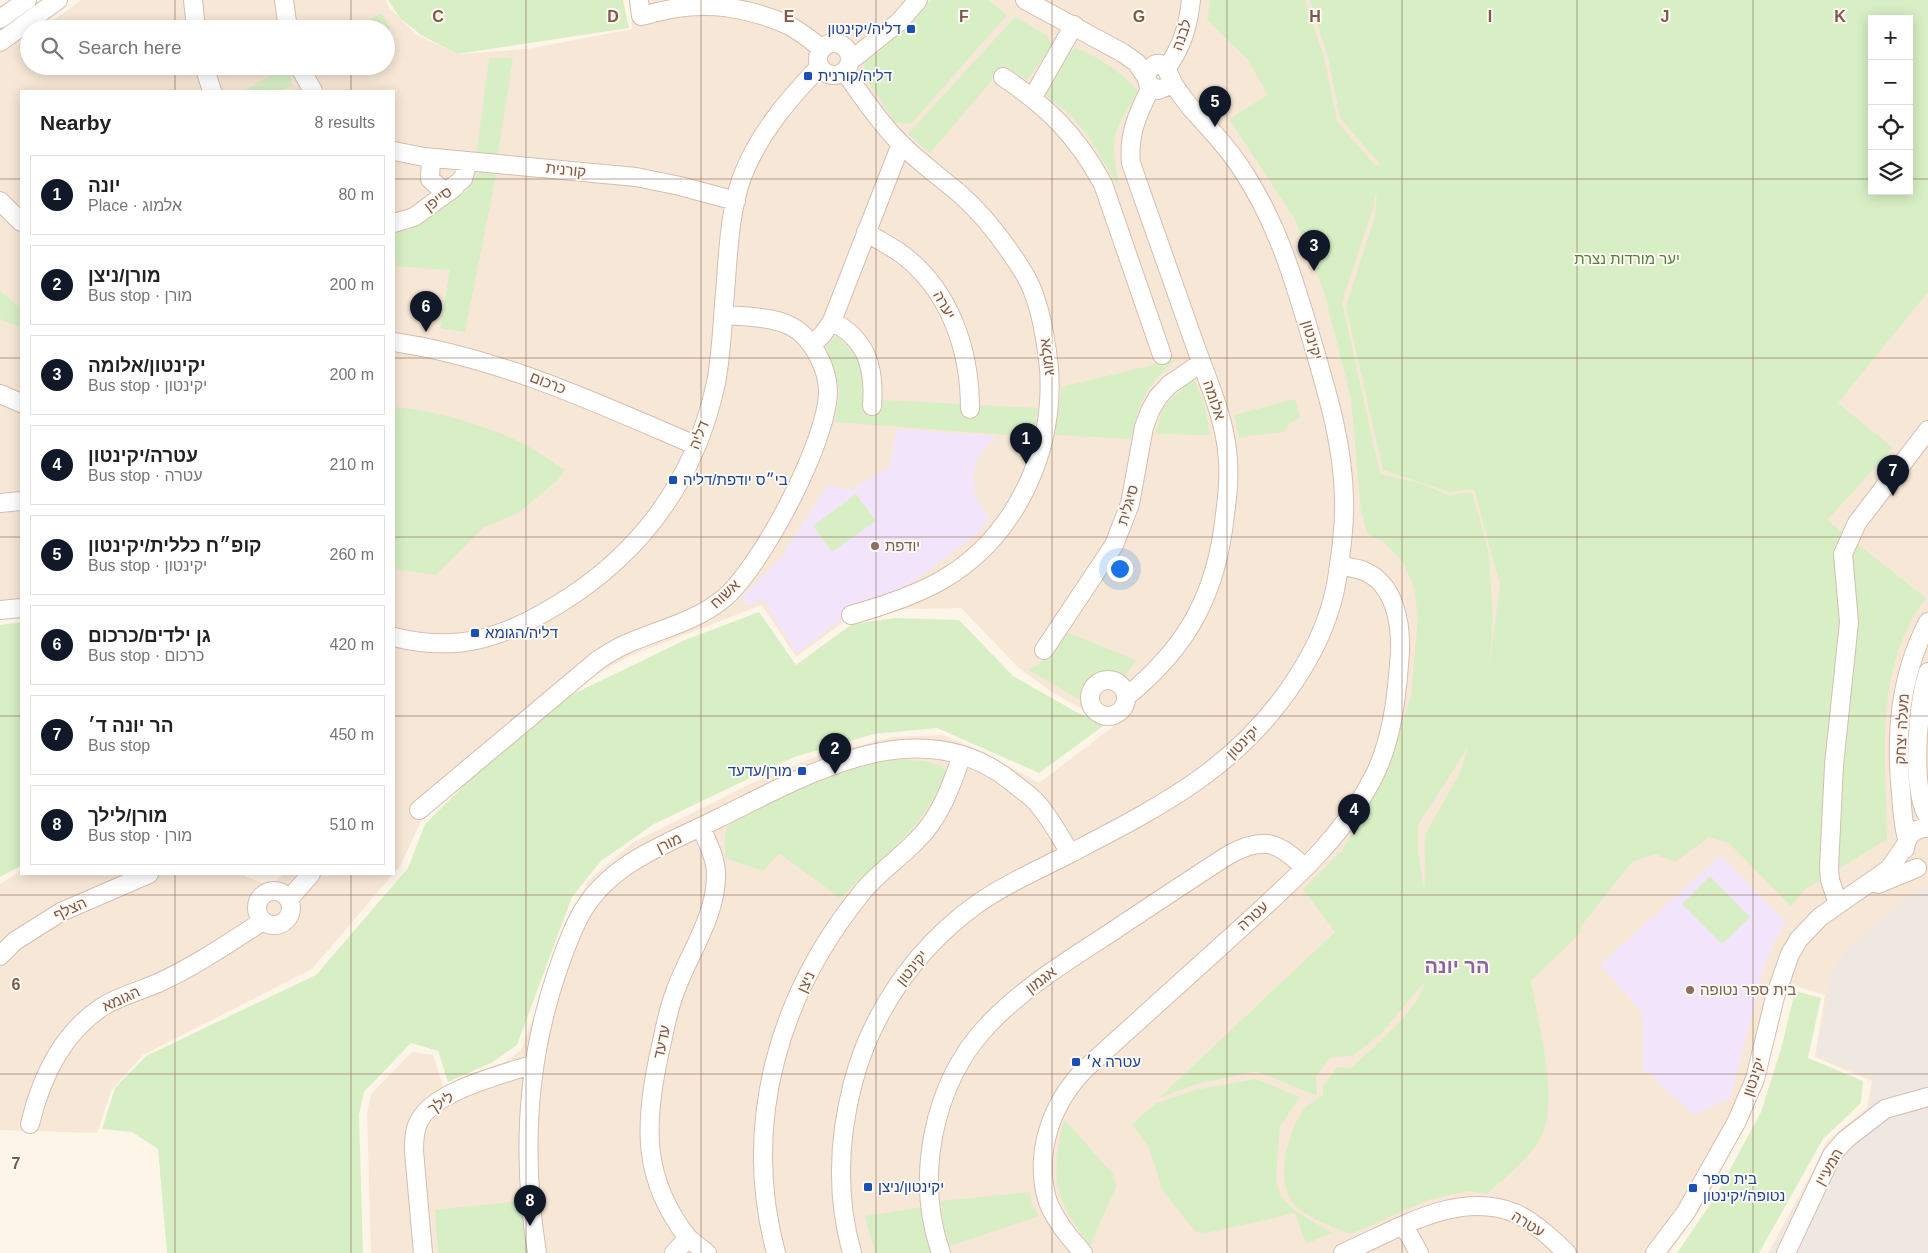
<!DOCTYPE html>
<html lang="en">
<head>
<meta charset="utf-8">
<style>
  body { margin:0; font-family:Arial,"Noto Sans Hebrew",sans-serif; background:#f6f6f6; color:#222 }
  .controls { position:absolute; right:15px; top:15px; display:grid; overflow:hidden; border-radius:0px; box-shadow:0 2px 12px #0003 }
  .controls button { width:45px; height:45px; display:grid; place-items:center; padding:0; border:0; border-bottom:1px solid #e0e0e0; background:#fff; color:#222; font:25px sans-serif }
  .you { position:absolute; left:1119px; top:568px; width:18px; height:18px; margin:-12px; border:4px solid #fff; border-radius:50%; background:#1a73e8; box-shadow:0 0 0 8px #1a73e833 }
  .badge { display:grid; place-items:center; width:32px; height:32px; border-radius:50%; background:#111827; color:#fff; font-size:16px; font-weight:700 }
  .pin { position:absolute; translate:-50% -41px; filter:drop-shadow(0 1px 2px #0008) }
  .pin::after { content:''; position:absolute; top:26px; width:18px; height:15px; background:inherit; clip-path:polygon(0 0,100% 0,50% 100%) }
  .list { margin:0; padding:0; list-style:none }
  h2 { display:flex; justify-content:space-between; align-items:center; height:65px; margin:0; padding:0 20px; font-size:21px }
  h2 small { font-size:16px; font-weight:400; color:#767676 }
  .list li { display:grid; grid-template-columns:32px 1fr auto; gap:15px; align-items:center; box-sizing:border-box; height:80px; margin:0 10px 10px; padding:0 10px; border:1px solid #e0e0e0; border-radius:0px }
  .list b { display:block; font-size:19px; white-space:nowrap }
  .list p { margin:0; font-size:16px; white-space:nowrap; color:#767676 }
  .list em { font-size:16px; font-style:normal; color:#767676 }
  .icon { flex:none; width:28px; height:28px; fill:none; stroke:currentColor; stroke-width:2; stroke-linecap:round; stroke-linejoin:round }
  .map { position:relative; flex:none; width:1928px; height:1253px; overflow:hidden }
  .search { position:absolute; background:#fff; box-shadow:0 2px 12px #0003; left:20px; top:20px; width:375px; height:55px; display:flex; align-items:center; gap:12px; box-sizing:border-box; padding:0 18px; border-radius:28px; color:#767676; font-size:19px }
  .panel { position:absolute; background:#fff; box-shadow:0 2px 12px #0003; left:20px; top:90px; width:375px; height:785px; border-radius:0px }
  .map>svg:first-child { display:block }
</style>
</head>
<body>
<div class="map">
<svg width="1928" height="1253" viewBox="0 0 1928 1253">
  <rect width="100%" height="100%" fill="#fef5e9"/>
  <path fill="#f7e7d6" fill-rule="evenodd" d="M81,0h305l2,6 29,29 40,19 70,-5 105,-20 -2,-29h1298v1253h-160l43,-79 16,-33 40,-33 5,-27 -57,-24 10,-62 -36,-11 -54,160 -32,61 -34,48h-1298l-4,-141 4,-18 41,-42 21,3 11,35 59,-26 18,-14 52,-138 15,-31 44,-38 118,-59 70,-29 73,-18 50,-2 41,17 55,31 80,-61 -24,-6 -43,-24 -33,-24 -58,-60 -55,1 -57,9 -53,39 -34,-52 -130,50 -62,34 -146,126 -24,51 -6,7v-782h-373v520l-21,6v-567l29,-14v30h357v-37h-344zM1872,19h37v172h-37z
    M21,871v3h220l29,12 13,-12h110l-81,95 -169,86 -32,36 -14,42 -97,-3v-246z"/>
  <path fill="#efe8e2" d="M1928,888v365h-158l43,-78 16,-32 40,-34 5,-30 -57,-24 15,-84 17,-24 61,-52z"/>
  <path fill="#f2e5fb" d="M896,429l100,7 -16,18 -7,19 2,21 14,26 -12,14 -87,65 -34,11 -60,43 -32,-53 -17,6 -5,-9 39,-40 47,-72 23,5 39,-24z
    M1721,855l65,68 -11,17 -11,27 -34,131 -36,17 -51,-46 -1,-57 -42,-47z"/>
  <path fill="#d8efc5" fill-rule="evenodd" d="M388,0h235l6,28 -172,26 -36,-19 -21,-17z
    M932,0h57l18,15 -96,109 -16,-2 -32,-48 2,-13 18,-12z
    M1210,0h95l19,57 13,64 37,43 4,2 1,-3 -39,-45 -12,-61 -18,-57h618v292l-90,111 55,45 -66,72 99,78c-53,71 -40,158 -39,241l-84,52 -12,15 -62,-63 -20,-6 -34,25 -20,-8 -23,8 -51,64 -1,7 -49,48c7,41 27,114 12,152 -9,22 -39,45 -56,61l-19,-3 -37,8 -80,35c-18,-7 -45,-16 -58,-31 -18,-22 -5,-70 9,-91 4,-7 14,-12 21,-17v-9l14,-19 14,1c20,-18 71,-61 74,-87l-45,54 -28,21 -21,1 -15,19 1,20 -61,-25 -63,14 -34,13 176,-166 -32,-43 39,-38 40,-69 29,-85 7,-80 -4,-29 -10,-24 -20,-22 -17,-8 -6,-24 -10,-111 -27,-107 -30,-74 -65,-99 39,-24 -20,-35 -41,-40zM1872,19h37v172h-37zM1377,187l-2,29 -29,91 37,163 66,22 25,-3 26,96 -11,83 4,-47 -4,-68 -17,-61 -24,3 -25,-11 -43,-10 -38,-172 32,-97zM1468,747l-7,24 -35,62c-4,19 2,37 -2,56l-6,-36v-28z
    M382,13l8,16 -4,2v-2h-36z
    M1015,17l33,19 4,10 -25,34 -23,-14 -74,87 -22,-19z
    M1076,48c26,10 44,25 63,43 -29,45 -29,46 -19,99l-31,-53 -20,-23 -26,-21 25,-39z
    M489,58h24l-16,102 -21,-3z
    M286,67l7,18 -12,6h-38z
    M479,171l17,4 -31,157 -25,-4 10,-58 -56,-4v-34l15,-2 57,-39z
    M0,291l21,17v20l-21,-9z
    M836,336c23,19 28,34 30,63l172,9 -4,29 -199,-15 5,-31 -14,-44z
    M1177,359c-31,25 -37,42 -46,80l-76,-4 7,-48z
    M1194,378l11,29 5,28 -55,-1 9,-28z
    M1295,399l5,19 -10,5 -6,9 -45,5 -5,-22z
    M394,407c41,3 95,19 132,38 13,7 26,17 39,25l-7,10 -40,33 -34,14 -48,48 -42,-6z
    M856,494l20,27 -44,31 -19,-26z
    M759,612l37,53 56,-41 44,-6 63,2 54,56 67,38 26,10 -67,49 -102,-45 -63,6 -80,23 -140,67 -53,37 -29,36 -55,148 -26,18 -43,19 -10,-31 -27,-8 -47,49 -5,23 4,138h-196l-9,-104 -26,-17 -30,-3 13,-41 31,-32 170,-81 92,-107 17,-44 65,-64 75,-62 120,-58z
    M21,622v244l-21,11v-252z
    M1068,633l68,27 -12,18c-26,-13 -37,-3 -44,22l-51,-30 20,-13z
    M893,760c18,1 42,-3 54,12 -21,53 -67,88 -107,126l-61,-45 -16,18 -38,-13v-25l4,-9 86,-44 44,-13z
    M1710,876l40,41 -28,27 -40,-40z
    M1795,991l26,7 -13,60 55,23 -2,22 -38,36 -64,114h-82l37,-54 47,-87 20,-63z
    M1255,1079l45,18 -20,29 -4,53 4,16 15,16 37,22 -26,11 -11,-31 -93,21 -7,-3 -32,-40 -14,-43 -17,-24 23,-20 40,-14z
    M1064,1119l49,55 3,13 -26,59c-37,-51 -40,-65 -26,-127z
    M1029,1192l3,12 7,12 -89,30 -8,-28 -1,-17z
    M520,1201l8,52h-90l-3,-43z
    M924,1207l6,46h-55l-10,-37z"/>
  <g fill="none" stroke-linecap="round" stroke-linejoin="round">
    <g stroke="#d5beaf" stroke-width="20">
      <path id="minor" d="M193,0l3,29
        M284,0l4,29
        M639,0l2,16c21,-5 43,-11 65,-10 26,0 58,8 82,19 12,6 23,15 34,24
        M1025,0l98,53 14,10 9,14
        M0,19l27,-19
        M0,42l58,-42
        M818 59a16 16 0 1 1 32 0a16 16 0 1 1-32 0Z
        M850,61l49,-39 19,-22
        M204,66l8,25
        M299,66l14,25
        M1167,68c15,-22 21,-41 24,-68
        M844,71c17,24 33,48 53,69 19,20 42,36 63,54 25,22 45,49 62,76 17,25 24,69 27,98 6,83 -33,169 -107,212 -28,16 -59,26 -91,35
        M1003,77c45,30 74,59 100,107l59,171
        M1033,97l41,-72
        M394,151l30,6 212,20 44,9 56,15
        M431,158l-1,21 11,10 7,1 15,-11 5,-18
        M0,201l21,21
        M394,223l20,-6 41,-30
        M866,232c11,7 22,13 33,20 50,36 71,96 71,157
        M832,321c35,19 43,46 40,85
        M394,342c107,16 203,61 301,103
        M812,345l11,-11 9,-13 69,-177
        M0,394l21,9
        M0,503l21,-2
        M0,610l21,-2
        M394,637c63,16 109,1 163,-32 84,-51 138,-125 159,-222 5,-26 6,-53 8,-79 4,-41 4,-88 18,-127 17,-44 46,-77 78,-111
        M1044,650l70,-105 16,-41 14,-77 6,-16 8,-14 11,-12 32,-22
        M1928,672c-10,32 -18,115 0,145
        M1090 698a18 18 0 1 1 36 0a18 18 0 1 1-36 0Z
        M1126,697c62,-50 91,-104 99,-183 3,-21 5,-43 2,-64 -4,-36 -20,-71 -32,-105 -21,-60 -43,-121 -64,-182 -3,-29 7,-50 20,-76
        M419,810l179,-150c8,-5 17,-11 26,-15 33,-15 71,-23 99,-46 38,-31 107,-162 105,-210 -1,-20 -13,-44 -28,-57 -19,-16 -53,-15 -77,-17
        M1907,839c-4,-15 -5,-31 -6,-46 -6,-60 -1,-117 27,-171
        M1905,849c1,-13 10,-22 23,-21
        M1878,884l39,-16
        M257 908a17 17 0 1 1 34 0a17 17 0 1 1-34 0Z
        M289,899l22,-25
        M1838,904l-8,-24 -1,-12 5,-103 15,-143 -6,-68 14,-31 71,-93
        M0,956l15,-15 46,-29 88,-38
        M30,1124c11,-46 31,-90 72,-117 17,-11 38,-16 56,-24 37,-17 71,-40 105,-62
        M1404,1226l15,27
        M688,1238l19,15
        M423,1253l-9,-102c0,-10 0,-21 5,-30 16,-31 83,-46 115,-57
        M537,1253c-15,-94 -11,-190 20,-281 7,-20 14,-41 25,-60 29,-50 85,-68 135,-93 90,-44 202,-112 295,-37 8,7 18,13 25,21 13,15 23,33 33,50
        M674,1253l14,-15c-46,-59 -44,-113 -29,-183 5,-21 8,-43 16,-63 13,-37 42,-77 41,-118 0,-16 -9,-32 -15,-47
        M776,1253c-35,-130 3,-260 88,-363 15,-18 36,-32 52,-49 25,-24 35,-55 46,-86
        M852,1253c-16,-57 -14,-113 1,-170 18,-70 62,-133 120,-176 30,-22 65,-37 98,-54 90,-47 165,-84 223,-171 21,-31 37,-66 43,-103 4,-27 8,-54 7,-81 -1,-51 -15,-99 -29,-147 -19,-65 -37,-129 -76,-186 -14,-21 -32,-39 -48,-57 -6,-8 -13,-16 -18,-25 -4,-8 -11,-30 -24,-13 -4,6 -2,8 -1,14l10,6 10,-4 3,-7
        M941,1253c-26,-74 -9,-168 46,-227 34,-36 75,-62 117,-89 42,-28 84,-56 126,-83 35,-18 48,-12 75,14
        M1083,1253c-13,-15 -30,-35 -36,-54 -13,-48 5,-96 38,-130 49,-44 97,-88 146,-132 54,-50 111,-96 144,-163 18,-37 22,-81 25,-122 1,-29 -5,-68 -36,-81 -7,-3 -17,-4 -25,-6
        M1343,1253c52,-22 114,-64 172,-40 19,9 36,25 52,40
        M1655,1253l31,-41 51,-91 18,-42 20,-82 15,-43 9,-15 21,-22 69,-48 16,-23
        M1786,1253l46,-98 13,-15 40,-31 43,-12"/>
    </g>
    <use href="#minor" stroke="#fff" stroke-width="18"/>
  </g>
  <path fill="none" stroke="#7d5949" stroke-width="1" stroke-opacity="0.55" d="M175,0v29M351,0v29M526,0v1253M701,0v1253M876,0v1253M1052,0v1253M1227,0v1253M1402,0v1253M1577,0v1253M1753,0v1253M175,66v25M351,66v25M0,179h21M394,179h1478M1909,179h19M0,358h21M394,358h1534M0,537h21M394,537h1534M0,716h21M394,716h1534M175,874v379M351,874v379M0,895h1928M0,1074h1928"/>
  <g fill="#1a4fb4" stroke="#fff9f2" stroke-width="2">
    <rect x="906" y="24" width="10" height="10" rx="2.5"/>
    <rect x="803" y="71" width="10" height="10" rx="2.5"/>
    <rect x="668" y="475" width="10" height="10" rx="2.5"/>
    <rect x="470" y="628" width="10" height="10" rx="2.5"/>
    <rect x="797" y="766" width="10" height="10" rx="2.5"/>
    <rect x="1071" y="1057" width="10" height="10" rx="2.5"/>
    <rect x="863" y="1182" width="10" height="10" rx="2.5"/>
    <rect x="1688" y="1183" width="10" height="10" rx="2.5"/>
  </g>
  <g fill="#8d6e63" stroke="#fff9f2" stroke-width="2">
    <circle cx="875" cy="546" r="5"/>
    <circle cx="1690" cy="990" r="5"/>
  </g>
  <g text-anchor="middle" stroke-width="4" stroke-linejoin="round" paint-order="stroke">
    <g font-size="15" fill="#164399" stroke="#fff9f2" text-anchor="start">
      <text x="901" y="34" text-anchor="end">דליה/יקינטון</text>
      <text x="818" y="81">דליה/קורנית</text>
      <text x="683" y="485">בי״ס יודפת/דליה</text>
      <text x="485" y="638">דליה/הגומא</text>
      <text x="792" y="776" text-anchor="end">מורן/עדעד</text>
      <text x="1086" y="1067">עטרה א׳</text>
      <text x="1703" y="1184">בית ספר<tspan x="1703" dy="17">נטופה/יקינטון</tspan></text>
      <text x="878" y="1192">יקינטון/ניצן</text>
    </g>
    <g font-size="15" fill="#7d5949" stroke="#fff9f2">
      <text transform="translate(1182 35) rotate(-71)" y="5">לבנה</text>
      <text transform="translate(566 170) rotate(6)" y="5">קורנית</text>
      <text transform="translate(438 199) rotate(-37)" y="5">סייפן</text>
      <text transform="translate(944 305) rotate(61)" y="5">יערה</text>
      <text transform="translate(1312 340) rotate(74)" y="5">יקינטון</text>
      <text transform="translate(1047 357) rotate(-97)" y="5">אלמוג</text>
      <text transform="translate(548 383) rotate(21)" y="5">כרכום</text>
      <text transform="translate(1214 400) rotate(71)" y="5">אלומה</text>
      <text transform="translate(699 435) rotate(-68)" y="5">דליה</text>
      <text transform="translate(1128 505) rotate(-74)" y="5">סיגלית</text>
      <text transform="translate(725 594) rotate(-43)" y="5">אשוח</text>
      <text transform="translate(1902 729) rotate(-87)" y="5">מעלה יצחק</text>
      <text transform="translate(1243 742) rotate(-45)" y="5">יקינטון</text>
      <text transform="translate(669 843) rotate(-26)" y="5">מורן</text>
      <text transform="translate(70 909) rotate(-25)" y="5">הצלף</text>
      <text transform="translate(1253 916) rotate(-42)" y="5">עטרה</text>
      <text transform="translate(912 968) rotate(-51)" y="5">יקינטון</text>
      <text transform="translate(1041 980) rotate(-37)" y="5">אגמון</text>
      <text transform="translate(806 982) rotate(-64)" y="5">ניצן</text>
      <text transform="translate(121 999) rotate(-25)" y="5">הגומא</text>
      <text transform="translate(662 1042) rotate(-78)" y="5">עדעד</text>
      <text transform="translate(1754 1077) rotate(-71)" y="5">יקינטון</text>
      <text transform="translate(441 1103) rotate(-33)" y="5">לילך</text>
      <text transform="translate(1829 1167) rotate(-60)" y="5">המעיין</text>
      <text transform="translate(1528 1224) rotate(32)" y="5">עטרה</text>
    </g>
    <g font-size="15" fill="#527e3c" stroke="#fff9f2">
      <text x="1627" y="264">יער מורדות נצרת</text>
    </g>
    <g font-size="15" fill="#785e54" stroke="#fff9f2" text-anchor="start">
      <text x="885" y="551">יודפת</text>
      <text x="1700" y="995">בית ספר נטופה</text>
    </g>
    <g font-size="20" font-weight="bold" fill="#8965a0" stroke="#fff9f2">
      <text x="1457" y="973">הר יונה</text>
    </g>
  </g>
  <g font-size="16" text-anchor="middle" font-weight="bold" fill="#7d5949" stroke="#fff9f2" stroke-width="4" stroke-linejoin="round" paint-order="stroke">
    <text x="438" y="22">C</text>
    <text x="613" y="22">D</text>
    <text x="789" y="22">E</text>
    <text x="964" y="22">F</text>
    <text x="1139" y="22">G</text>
    <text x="1315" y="22">H</text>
    <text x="1490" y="22">I</text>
    <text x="1665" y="22">J</text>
    <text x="1840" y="22">K</text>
    <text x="16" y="990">6</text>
    <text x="16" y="1169">7</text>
  </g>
</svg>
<div class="controls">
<button>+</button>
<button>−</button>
<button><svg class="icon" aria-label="locate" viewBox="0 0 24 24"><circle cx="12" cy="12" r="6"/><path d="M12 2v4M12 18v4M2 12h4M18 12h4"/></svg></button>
<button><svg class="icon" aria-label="layers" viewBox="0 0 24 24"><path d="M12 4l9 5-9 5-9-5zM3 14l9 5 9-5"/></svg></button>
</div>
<div class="you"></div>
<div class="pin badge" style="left:1026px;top:464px">1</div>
<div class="pin badge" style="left:835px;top:774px">2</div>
<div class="pin badge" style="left:1314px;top:271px">3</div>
<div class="pin badge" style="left:1354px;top:835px">4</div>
<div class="pin badge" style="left:1215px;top:127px">5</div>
<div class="pin badge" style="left:426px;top:332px">6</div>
<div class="pin badge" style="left:1893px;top:496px">7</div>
<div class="pin badge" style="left:530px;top:1226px">8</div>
<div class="search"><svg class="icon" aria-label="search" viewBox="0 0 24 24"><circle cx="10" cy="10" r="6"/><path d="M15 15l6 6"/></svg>Search here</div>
<section class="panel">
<h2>Nearby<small>8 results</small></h2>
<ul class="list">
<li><span class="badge">1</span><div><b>יונה</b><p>Place · אלמוג</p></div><em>80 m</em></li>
<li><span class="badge">2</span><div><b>מורן/ניצן</b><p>Bus stop · מורן</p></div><em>200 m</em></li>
<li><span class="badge">3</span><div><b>יקינטון/אלומה</b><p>Bus stop · יקינטון</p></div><em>200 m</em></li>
<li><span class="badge">4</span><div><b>עטרה/יקינטון</b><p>Bus stop · עטרה</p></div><em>210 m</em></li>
<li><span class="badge">5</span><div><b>קופ״ח כללית/יקינטון</b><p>Bus stop · יקינטון</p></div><em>260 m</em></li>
<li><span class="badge">6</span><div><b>גן ילדים/כרכום</b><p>Bus stop · כרכום</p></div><em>420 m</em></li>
<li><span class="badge">7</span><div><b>הר יונה ד׳</b><p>Bus stop</p></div><em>450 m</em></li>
<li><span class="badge">8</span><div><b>מורן/לילך</b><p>Bus stop · מורן</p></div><em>510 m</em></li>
</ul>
</section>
</div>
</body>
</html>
